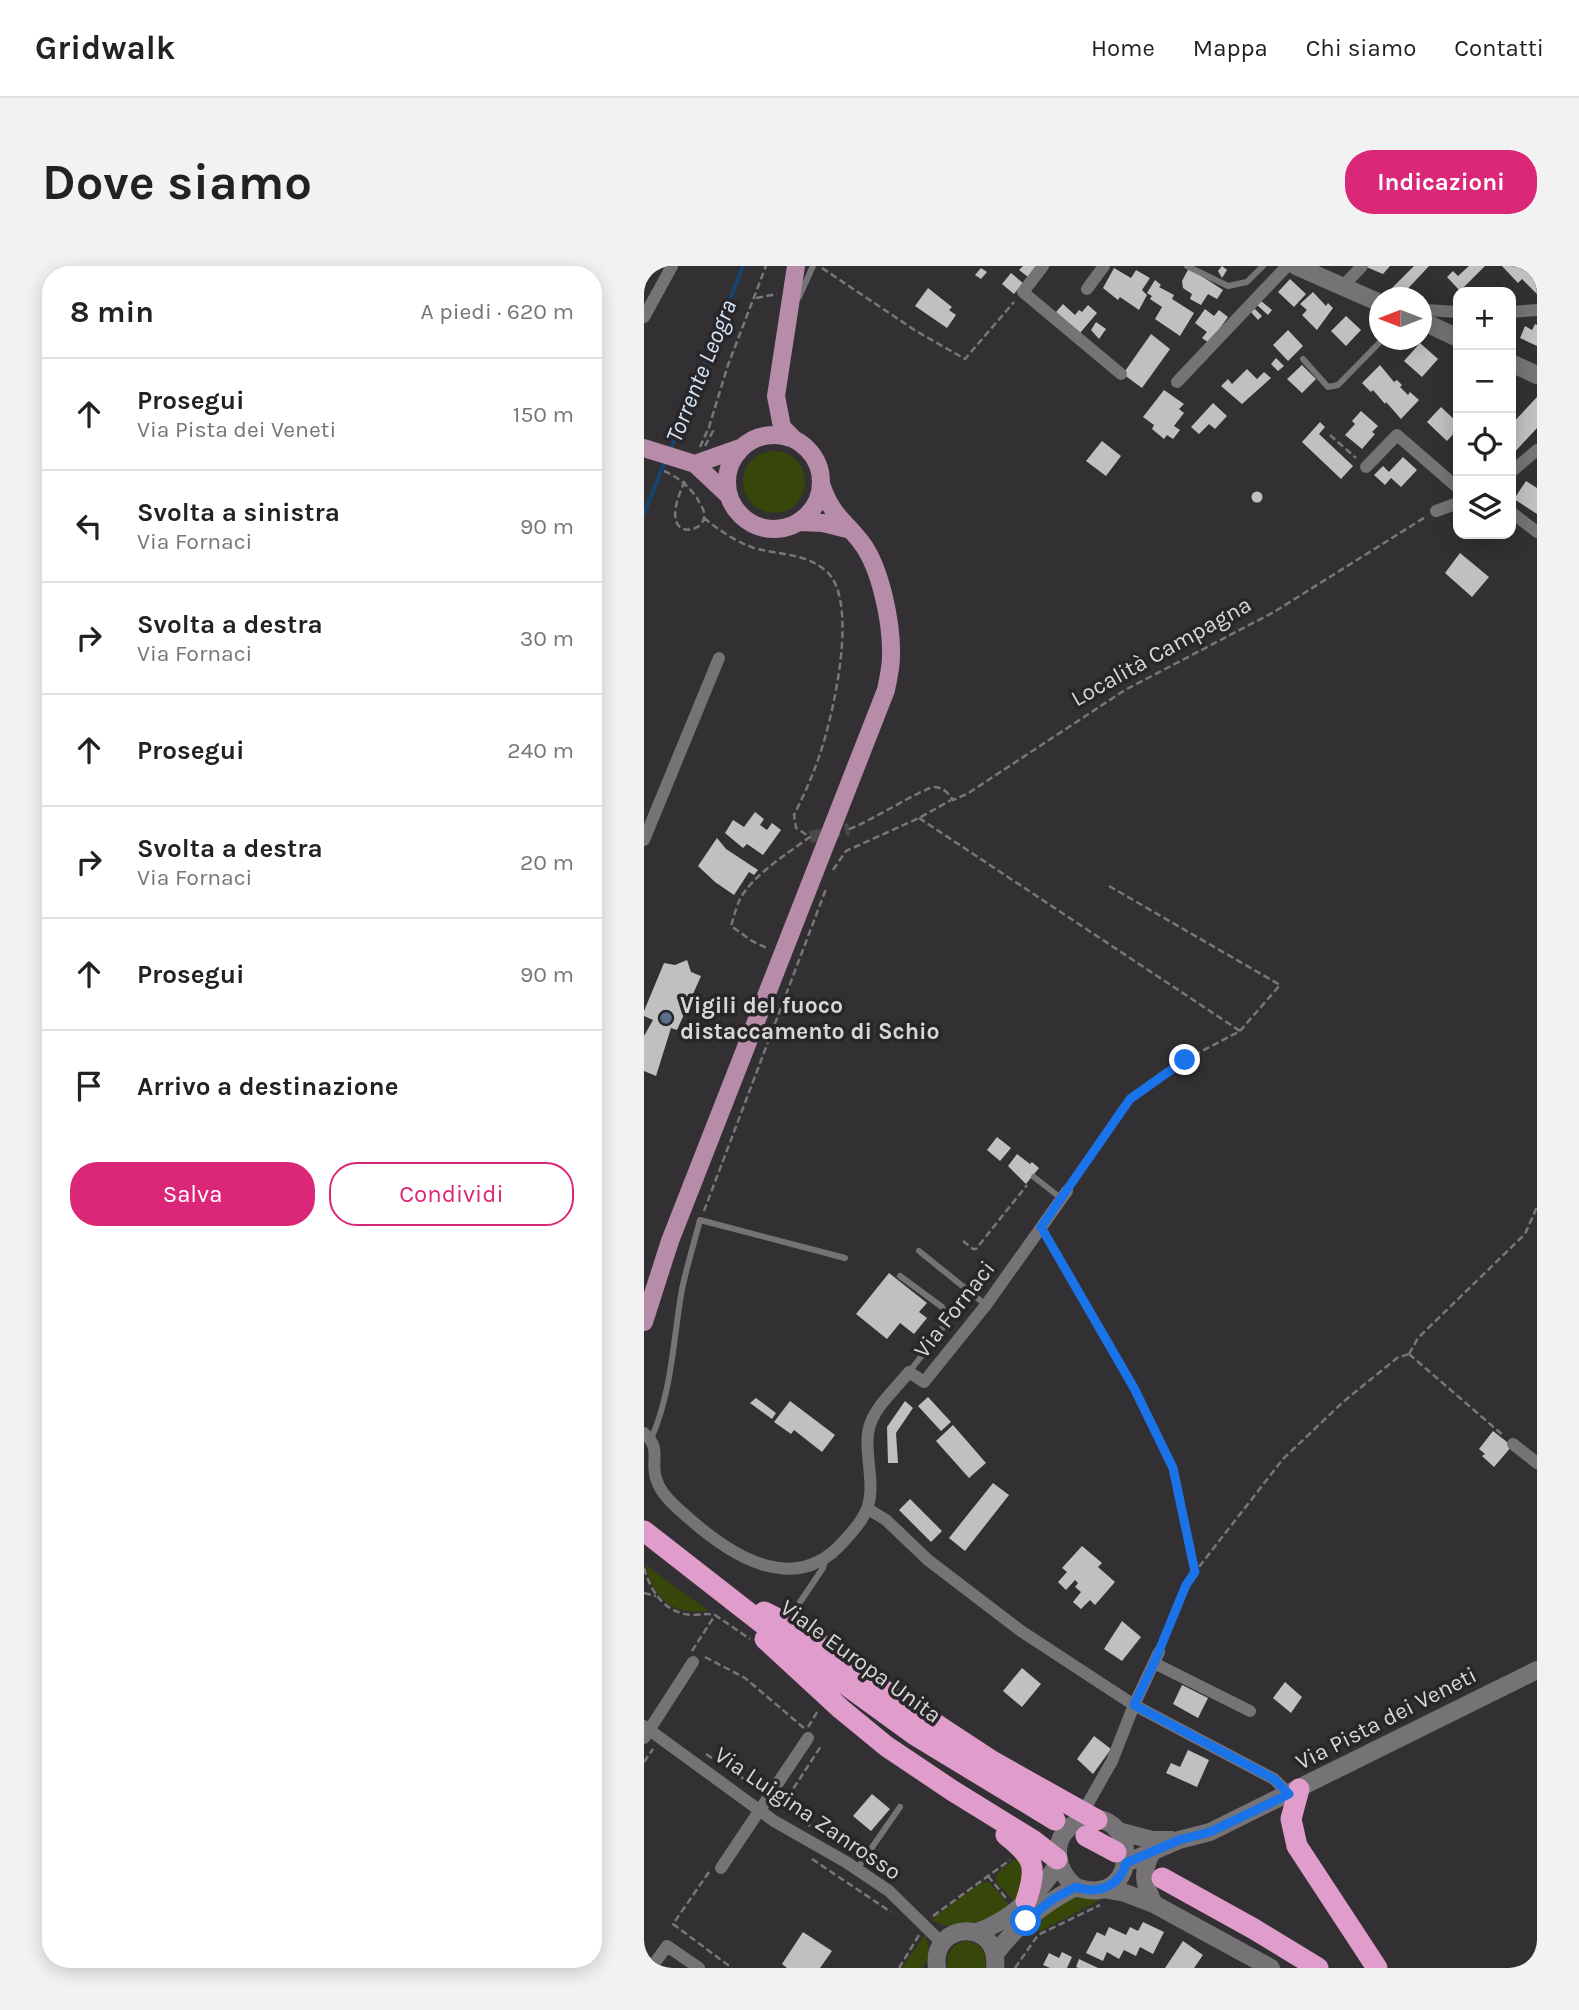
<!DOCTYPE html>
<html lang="it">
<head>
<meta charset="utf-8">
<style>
  body { margin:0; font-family:Karla,sans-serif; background:#f2f2f2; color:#222 }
  .controls { position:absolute; right:21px; top:21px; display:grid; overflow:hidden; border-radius:14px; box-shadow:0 4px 18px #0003 }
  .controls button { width:63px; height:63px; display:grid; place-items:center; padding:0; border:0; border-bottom:2px solid #e0e0e0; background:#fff; color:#222; font:35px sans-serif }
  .compass { position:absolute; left:725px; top:21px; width:63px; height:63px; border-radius:50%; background:#fff; box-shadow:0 4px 18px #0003; rotate:270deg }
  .stop { position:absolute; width:21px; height:21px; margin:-16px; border:5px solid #1a73e8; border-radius:50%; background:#fff }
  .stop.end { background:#1a73e8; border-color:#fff; box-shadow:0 2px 7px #0008 }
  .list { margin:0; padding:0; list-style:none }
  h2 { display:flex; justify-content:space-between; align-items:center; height:91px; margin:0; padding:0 28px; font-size:30px }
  h2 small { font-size:23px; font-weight:400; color:#767676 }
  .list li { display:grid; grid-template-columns:46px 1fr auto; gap:21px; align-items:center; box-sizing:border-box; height:112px; padding:0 28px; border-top:2px solid #e0e0e0 }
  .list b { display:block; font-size:26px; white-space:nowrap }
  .list p { margin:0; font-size:23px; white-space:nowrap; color:#767676 }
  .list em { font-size:23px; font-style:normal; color:#767676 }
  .actions { display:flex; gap:14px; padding:21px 28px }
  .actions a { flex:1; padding:16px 0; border:2px solid #db2777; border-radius:28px; text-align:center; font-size:24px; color:#db2777 }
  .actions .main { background:#db2777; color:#fff }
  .icon { flex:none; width:38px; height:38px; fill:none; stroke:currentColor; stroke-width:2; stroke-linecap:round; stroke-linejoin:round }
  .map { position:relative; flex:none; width:893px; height:1702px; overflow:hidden; border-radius:28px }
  header { display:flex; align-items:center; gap:42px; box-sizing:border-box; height:98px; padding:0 35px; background:#fff; border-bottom:2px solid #e0e0e0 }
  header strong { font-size:33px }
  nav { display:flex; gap:38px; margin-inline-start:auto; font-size:24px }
  .intro { display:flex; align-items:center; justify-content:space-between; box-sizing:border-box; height:168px; padding:0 42px }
  h1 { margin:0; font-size:49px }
  .button { padding:18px 32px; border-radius:28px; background:#db2777; color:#fff; font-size:24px; font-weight:700 }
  main { display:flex; gap:42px; padding:0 42px }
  aside { flex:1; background:#fff; border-radius:28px; box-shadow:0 4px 18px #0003 }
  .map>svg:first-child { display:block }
</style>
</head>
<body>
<header>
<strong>Gridwalk</strong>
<nav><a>Home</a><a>Mappa</a><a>Chi siamo</a><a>Contatti</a></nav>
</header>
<div class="intro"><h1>Dove siamo</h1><a class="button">Indicazioni</a></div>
<main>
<aside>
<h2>8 min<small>A piedi · 620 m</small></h2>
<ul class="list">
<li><svg class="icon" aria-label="ahead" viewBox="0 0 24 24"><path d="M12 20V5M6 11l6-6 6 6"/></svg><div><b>Prosegui</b><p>Via Pista dei Veneti</p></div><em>150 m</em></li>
<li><svg class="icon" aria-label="left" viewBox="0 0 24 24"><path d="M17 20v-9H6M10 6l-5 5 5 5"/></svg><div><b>Svolta a sinistra</b><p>Via Fornaci</p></div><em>90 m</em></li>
<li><svg class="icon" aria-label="right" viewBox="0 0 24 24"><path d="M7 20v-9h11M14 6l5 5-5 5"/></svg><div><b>Svolta a destra</b><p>Via Fornaci</p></div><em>30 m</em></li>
<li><svg class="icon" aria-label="ahead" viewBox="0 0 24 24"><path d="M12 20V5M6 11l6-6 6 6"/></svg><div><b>Prosegui</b></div><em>240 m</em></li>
<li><svg class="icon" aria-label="right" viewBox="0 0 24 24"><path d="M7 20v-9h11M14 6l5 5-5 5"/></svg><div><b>Svolta a destra</b><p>Via Fornaci</p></div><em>20 m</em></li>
<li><svg class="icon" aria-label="ahead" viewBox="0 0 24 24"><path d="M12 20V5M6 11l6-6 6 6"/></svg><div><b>Prosegui</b></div><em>90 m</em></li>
<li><svg class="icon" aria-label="arrive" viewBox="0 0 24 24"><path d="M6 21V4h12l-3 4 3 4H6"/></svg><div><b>Arrivo a destinazione</b></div></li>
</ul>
<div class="actions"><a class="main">Salva</a><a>Condividi</a></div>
</aside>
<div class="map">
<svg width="893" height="1702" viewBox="0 0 893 1702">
  <rect width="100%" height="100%" fill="#333033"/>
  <path fill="#374609" d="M99 216a31 31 0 1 1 62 0a31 31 0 1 1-62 0Z
    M1,1299l64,46c-38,4 -54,-11 -64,-46z
    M377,1589l6,24 -12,23 -18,-19 -2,-6 4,-6z
    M338,1616l8,1 20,23 -25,18 -35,3 -18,-6 3,-5z
    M436,1630l20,4 -61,32 -6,-10 38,-25z
    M281,1669c5,12 6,22 -3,33h-21z
    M321,1675c16,1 23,12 20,27h-37c-3,-14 3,-24 17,-27z"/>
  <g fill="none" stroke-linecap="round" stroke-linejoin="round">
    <path stroke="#124576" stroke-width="3.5" d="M26,185l73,-185
      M0,248l21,-53"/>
  </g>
  <path fill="#c2bfc2" d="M379,0h14l-9,11 -9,-7z
    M578,0l5,4 -5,8 -4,-7z
    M720,0h26l-7,8z
    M770,0h15l-27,29 -12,-5z
    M825,0h16l-25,25 -13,-14 6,-6 5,5z
    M858,0h29l6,6v22l-15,-15 -4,4z
    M337,2l6,4 -6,7 -6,-4z
    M470,2l17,10 5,-8 14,8 -8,12 5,5 -8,15 -19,-13 -2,3 -15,-12z
    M545,2l34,22 -6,9 -9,-5 -7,11 -11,-6 2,-5 -9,-6 -1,-7z
    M367,7l12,10 -9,11 -12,-10z
    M646,13l16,15 -12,13 -16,-15z
    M511,14l6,5 -2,2 15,8 -2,4 22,14 -14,23 -25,-17 7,-12 -12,-8 2,-3 -5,-3z
    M284,22l24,19 -3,3 7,5 -9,13 -32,-22z
    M669,26l13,14 2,-3 5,5 -16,22 -15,-15 5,-5 -7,-6z
    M617,35l11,9 -4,5 -11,-10z
    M419,38l12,11 4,-5 3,2 6,-7 9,8 -17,20 -24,-21z
    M561,43l9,7 5,-6 9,7 -19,26 -7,-5 5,-6 -12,-9z
    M611,43l7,7 -4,4 -7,-8z
    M702,50l15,14 -15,16 -15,-15z
    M452,56l10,7 -7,10 -8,-9z
    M891,58l2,1v21l-17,-8 5,-12 7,4z
    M644,64l15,16 -15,15 -15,-16z
    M507,68l19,15 -28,39 -19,-14z
    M776,77l18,16 -16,18 -18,-16z
    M632,92l8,8 -6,5 -7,-7z
    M658,99l14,14 -14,14 -15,-14z
    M736,99l14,17 3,-2 5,5 -2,2 8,8 2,-3 9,8 -18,19 -15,-17 -1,2 -12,-14 -2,2 -9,-9z
    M603,103l10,10 7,-7 7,6 -29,26 -21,-18 7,-7 4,5z
    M520,124l20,14 -5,5 5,4 -10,13 6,4 -7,9 -6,-4 -3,4 -12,-10 2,-4 -11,-8z
    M893,131v31l-26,28v-31z
    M569,137l14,13 -12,13 -6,-5 -10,10 -8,-7z
    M797,141l17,16v6l-11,12 -20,-19z
    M717,145l17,15 -6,6 3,2 -13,15 -17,-14 10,-11 -3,-3z
    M676,156l5,5 -6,7 34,32 -12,13 -39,-37z
    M458,175l19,15 -15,20 -20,-15z
    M759,191l14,13 -16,17 -10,-9 -6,7 -11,-10 9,-9 6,6z
    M882,215l11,7v26l-23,-15z
    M607.5 231a5.5 5.5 0 1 1 11 0a5.5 5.5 0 1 1-11 0Z
    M816,287l29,24 -17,20 -27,-24z
    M111,546l9,7 -4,6 7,5 5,-7 9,7 -18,25 -16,-11 -4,4 -18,-15 8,-13 11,7z
    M73,572l9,11 32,21 -4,5 -5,-3 -15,23 -19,-13 -17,-16z
    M43,694l4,12 10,4 -24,54 -6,-2 -15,48 -12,-5v-35l9,-16 -9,-4v-5l20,-48 11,2z
    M353,871l14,11 -11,13 -13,-11z
    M373,888l13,10 2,-2 7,6 -13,16 -18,-18z
    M245,1007l38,30 -8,9 8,6 -13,16 -14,-11 -13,16 -31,-25z
    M284,1131l23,25 -10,9 -23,-25z
    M112,1132l20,15 -4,6 -22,-16z
    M146,1135l45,34 -13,17 -28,-22 -3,4 -17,-12z
    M261,1135l8,7 -17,25 2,30h-10l-1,-36z
    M309,1159l33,38 -17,15 -33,-37z
    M849,1165l19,15 -18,21 -12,-11 3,-2 -6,-5z
    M349,1217l16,12 -44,56 -16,-13z
    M266,1233l32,32 -11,11 -32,-32z
    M438,1280l20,17 -4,4 17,15 -20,23 -5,-5 -9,9 -8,-7 8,-10 -6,-5 3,-4 -3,-3 -9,10 -8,-8 9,-10 -5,-4z
    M478,1355l19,16 -19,24 -18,-12z
    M378,1402l19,16 -19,23 -19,-16z
    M641,1416l17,15 -11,16 -18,-15z
    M538,1419l26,13 -10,20 -25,-14z
    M450,1470l17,13 -18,25 -16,-15z
    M544,1484l21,10 -12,27 -31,-14 5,-10 9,4z
    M228,1528l18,15 -19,22 -18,-15z
    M499,1656l21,10 -11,22 -13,-7 -4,9 -12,-6 -5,9 -12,-7 -4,9 -17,-8 11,-21 8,4 4,-9 17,8 4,-8 8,4z
    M159,1666l29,19 -12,17h-33l-5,-4z
    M539,1675l20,14 -9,13h-29z
    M418,1686l10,5 -5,11h-17l-7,-3 6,-12 10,5z
    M435,1693l19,9h-19l-3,-1z"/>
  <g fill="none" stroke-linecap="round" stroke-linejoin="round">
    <path stroke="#4c494c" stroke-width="12" stroke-dasharray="12 6" stroke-linecap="butt" d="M166,571l39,-8"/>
    <path stroke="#787678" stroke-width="2.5" stroke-dasharray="7 3.5" stroke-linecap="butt" d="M178,2l94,63 49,28 49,-57
      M112,32l21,-4
      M686,169l26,23
      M61,180l8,-15 -4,-3
      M56,181l9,-20 19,-62 38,-99
      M20,205c12,5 25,15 33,27 3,6 9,14 7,20 -2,11 -19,16 -26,7 -8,-12 3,-35 8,-47
      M60,252c15,12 32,24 50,30 25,7 50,5 71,22 34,27 10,134 -1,171 -7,25 -18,50 -30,74l2,13 14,9c-21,15 -58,39 -70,62 -4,8 -6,18 -9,27l21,15 17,8
      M275,552l321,213 -55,29 -55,39 -57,84
      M205,563c19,-6 75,-42 86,-42 9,1 13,6 18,13l14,-6 158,-104 149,-78 153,-96
      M189,604l13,-19 73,-33 32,-18
      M465,620l171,99 -40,46
      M60,945l122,-322
      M405,973l85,149 39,80 19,82 3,22
      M319,975l10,8h3l51,-64
      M765,1088l9,-16 107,-104 12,-27
      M765,1088l95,82
      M0,1302c7,24 21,46 49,47 8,0 14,-2 22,0l35,24
      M0,1327l12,3
      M519,1376l23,-57 9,-13 88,-113 60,-57 54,-44 12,-4
      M48,1385l23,-36
      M61,1391l40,21 59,50
      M164,1461l11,-18
      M62,1488l53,35
      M0,1496l9,-13
      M135,1537l31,23
      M138,1540l39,-60
      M168,1593l79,53
      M65,1606l-36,52 59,44
      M344,1610l18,22
      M289,1650l77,-56
      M255,1702l20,-33
      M371,1702l23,-33 62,-30"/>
    <path stroke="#767376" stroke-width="6" d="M543,0l41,20 19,-4 16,-16
      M155,31l14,-31
      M659,93l25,28 10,-2 44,-45
      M390,911l28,22
      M275,985l67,54
      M256,1010l42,31 4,8v7l-5,9 -32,41
      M7,1173c21,-47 22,-99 31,-150 5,-23 12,-46 18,-69l145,38
      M152,1351l-4,-3 31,-46 2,-8
      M167,1362l33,24
      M185,1565l37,26
      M213,1603l43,-62"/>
    <path stroke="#767376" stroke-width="12" d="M399,0l-20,26 98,82
      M698,21l20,-21
      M443,23l17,-23
      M778,46l4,-2 32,2
      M867,46l26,-2
      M0,51l28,-51
      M533,116l110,-116
      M722,201l31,-32 61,53
      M867,206l26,-22
      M792,245l22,-8
      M867,246l26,20
      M0,574l75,-182
      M0,1167c19,16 5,29 13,48 4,13 17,24 27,33 44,40 110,85 160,27 9,-10 20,-22 24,-35 8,-27 -7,-61 3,-84 7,-18 26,-35 38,-50l15,10 62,-77 81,-114
      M869,1178l24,19
      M224,1243l18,11 42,40 93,71 113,74 140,74 15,15
      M510,1397l96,48
      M0,1460l130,95 72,41 43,29 53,52
      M0,1472l49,-76
      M437,1544l6,-5 25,-44 22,-56 25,-53
      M77,1602l87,-130
      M7,1702l16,-22 32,22"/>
    <path stroke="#767376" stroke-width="18" d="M652,0l84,37
      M778,55l36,17
      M867,97l26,12
      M474,1565l34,9h20
      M508,1586c-11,19 -8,33 2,52
      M482,1597l53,-23 31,-8 327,-162
      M459,1623l22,4 29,11 117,64
      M333,1666c33,-11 62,-39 81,-68
      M351,1688c22,-29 49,-51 81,-67 69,24 62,-88 3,-65 -30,12 -25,49 -3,65
      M293,1702c-7,-48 64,-50 58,0"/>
    <path stroke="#b68ca9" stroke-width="18" d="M83 216a47 47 0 1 1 94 0a47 47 0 1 1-94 0Z
      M149,172l-11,-11 -6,-31 20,-130
      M0,182l51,16 34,32
      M51,198l45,-16
      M154,256l25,1 24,6
      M0,1056l26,-81 216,-551c2,-11 5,-22 5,-33 1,-33 -10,-89 -30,-115 -19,-24 -29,-26 -40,-58"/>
    <path stroke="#e09ccb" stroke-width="21" d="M0,1265l132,103 139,101 140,85
      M120,1346l26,13 33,25 169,111 105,59
      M121,1373l76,70 45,37 67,45 81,50 23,18
      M655,1523l-8,30 6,27 80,122
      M362,1569c28,22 32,31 20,66
      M442,1570l30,16
      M518,1612l92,51 64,39"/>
  </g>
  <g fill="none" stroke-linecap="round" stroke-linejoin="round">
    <path stroke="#1a73e8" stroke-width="9" d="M382,1655l27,-22 23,-12c22,8 44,-1 50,-24l53,-23 31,-8 79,-38 -15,-15 -140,-74 20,-42 32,-78 9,-13 -22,-104 -39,-80 -93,-161 89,-128 55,-39"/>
  </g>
  <circle fill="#5c6f8a" stroke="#292629" stroke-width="2.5" cx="22" cy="752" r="7"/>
  <g text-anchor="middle" stroke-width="7" stroke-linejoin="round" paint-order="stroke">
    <g font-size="23" fill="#d8d7d8" stroke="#292629">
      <text transform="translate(517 385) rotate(-29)" y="8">Località Campagna</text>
      <text transform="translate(310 1043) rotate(-52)" y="8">Via Fornaci</text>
      <text transform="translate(217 1395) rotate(36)" y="8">Viale Europa Unita</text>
      <text transform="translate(742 1452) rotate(-27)" y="8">Via Pista dei Veneti</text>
      <text transform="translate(164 1547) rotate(34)" y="8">Via Luigina Zanrosso</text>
    </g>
    <g font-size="23" font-weight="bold" fill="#d8d7d8" stroke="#292629" text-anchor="start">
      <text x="36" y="747">Vigili del fuoco<tspan x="36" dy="26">distaccamento di Schio</tspan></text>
    </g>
    <g font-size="24" font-style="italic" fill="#d4e4f7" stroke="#292629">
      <text transform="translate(57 105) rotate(-68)" y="8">Torrente Leogra</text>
    </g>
  </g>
</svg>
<div class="controls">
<button>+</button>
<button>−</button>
<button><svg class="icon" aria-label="locate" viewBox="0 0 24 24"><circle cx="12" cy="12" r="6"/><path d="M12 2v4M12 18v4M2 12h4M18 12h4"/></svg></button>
<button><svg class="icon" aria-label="layers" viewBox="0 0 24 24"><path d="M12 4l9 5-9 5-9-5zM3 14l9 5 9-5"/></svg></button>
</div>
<svg class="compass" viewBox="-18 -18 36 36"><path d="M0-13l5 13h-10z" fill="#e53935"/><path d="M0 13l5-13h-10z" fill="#767676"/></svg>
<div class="stop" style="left:382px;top:1655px"></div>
<div class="stop end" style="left:541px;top:794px"></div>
</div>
</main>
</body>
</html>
